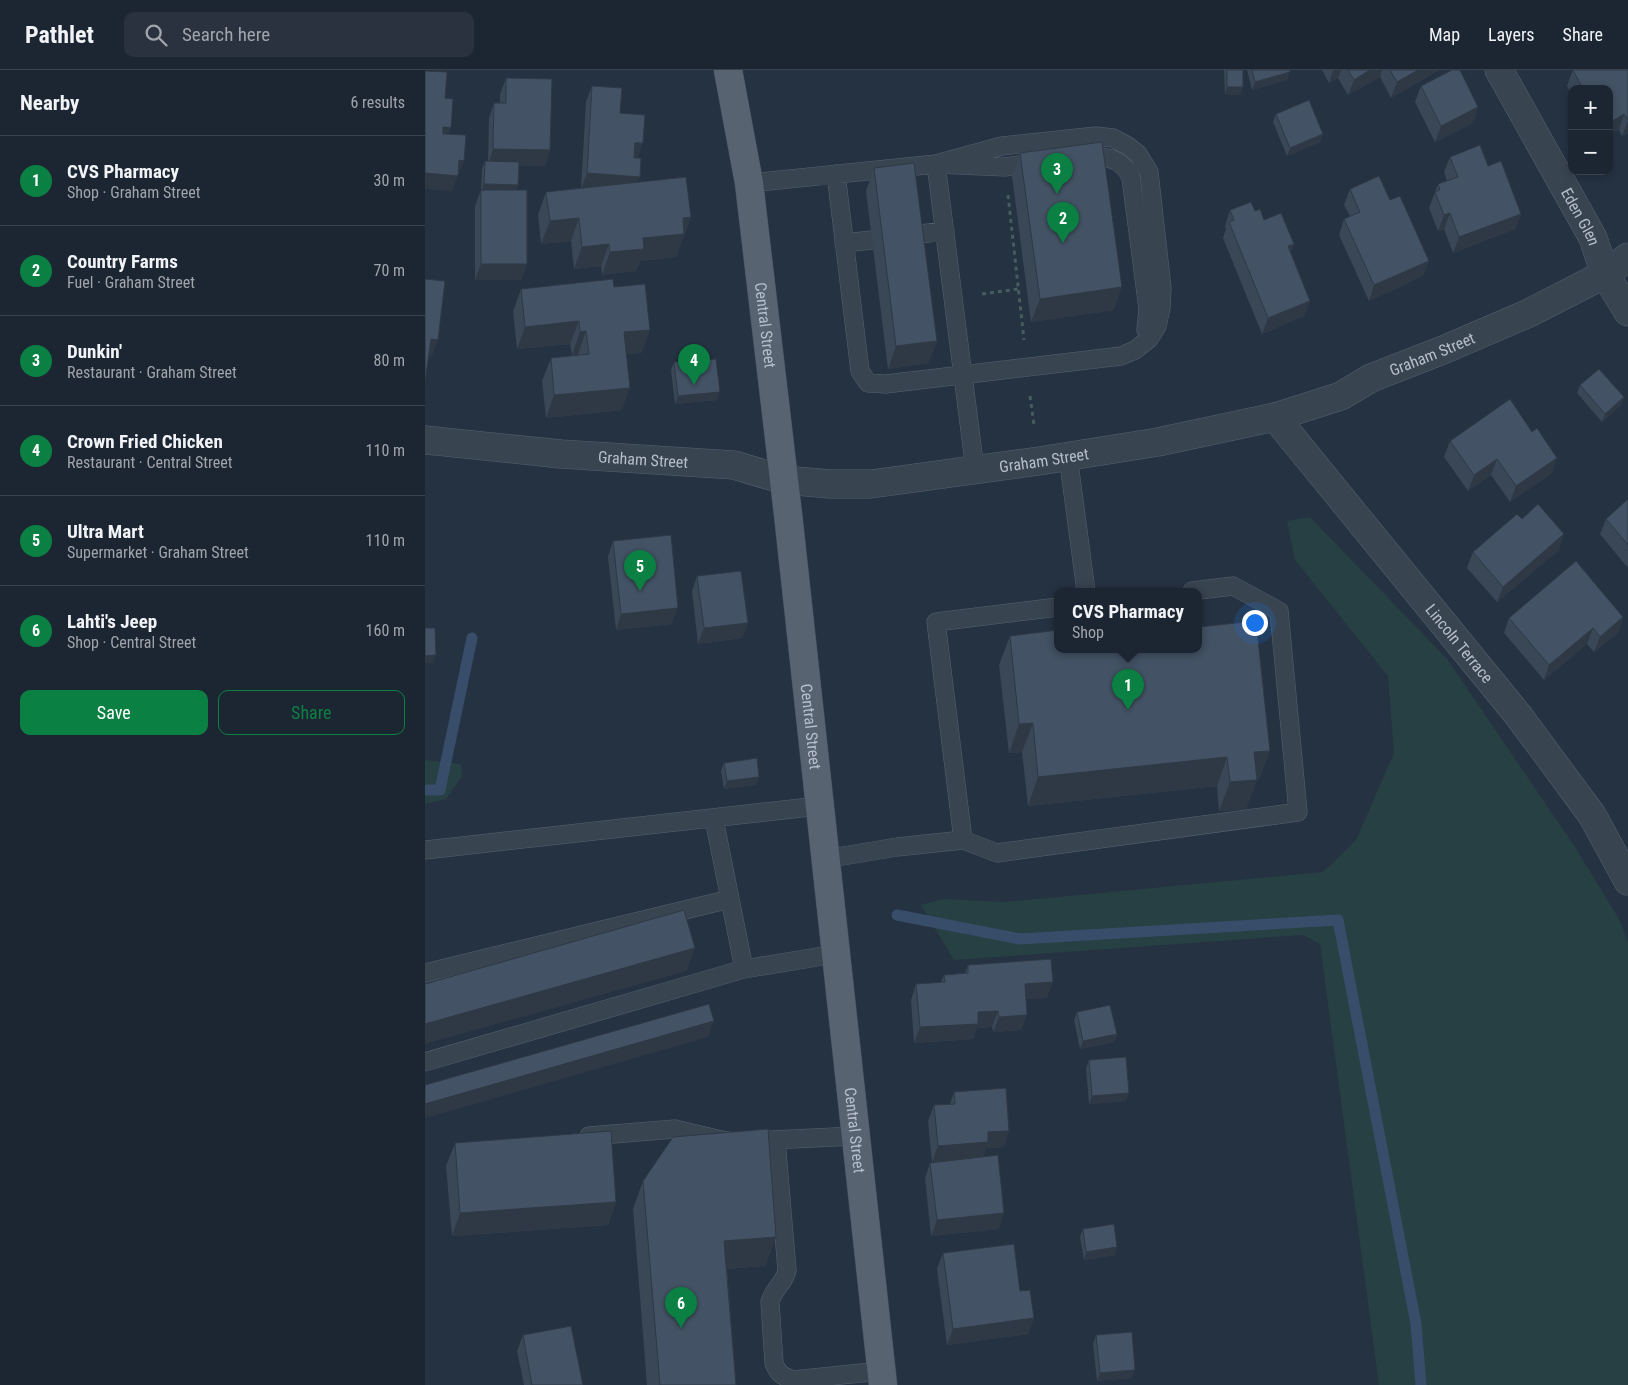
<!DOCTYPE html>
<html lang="en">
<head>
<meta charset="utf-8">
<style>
  body { margin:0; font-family:"Roboto Condensed",sans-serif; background:#29323e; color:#f1f3f6 }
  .controls { position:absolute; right:15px; top:15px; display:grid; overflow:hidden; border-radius:10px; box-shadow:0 2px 8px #0003 }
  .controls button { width:45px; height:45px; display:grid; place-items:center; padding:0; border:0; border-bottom:1px solid #3a434d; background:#1c2632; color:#f1f3f6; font:25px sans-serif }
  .you { position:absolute; left:829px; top:552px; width:18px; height:18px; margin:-12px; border:4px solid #fff; border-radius:50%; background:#1a73e8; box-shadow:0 0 0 8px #1a73e833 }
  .badge { display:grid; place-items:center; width:32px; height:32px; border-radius:50%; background:#0b8043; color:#fff; font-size:16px; font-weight:700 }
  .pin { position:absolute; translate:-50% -41px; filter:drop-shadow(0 1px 2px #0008) }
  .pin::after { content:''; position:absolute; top:26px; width:18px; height:15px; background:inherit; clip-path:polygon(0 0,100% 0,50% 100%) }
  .popup { position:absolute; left:629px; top:518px; width:148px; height:65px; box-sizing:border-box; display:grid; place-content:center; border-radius:10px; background:#1c2632; filter:drop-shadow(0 1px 4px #0005); font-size:16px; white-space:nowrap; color:#a0a5ac }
  .popup b { font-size:19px; color:#f1f3f6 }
  .popup::after { content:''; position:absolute; left:50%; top:100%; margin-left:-10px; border:10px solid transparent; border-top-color:#1c2632 }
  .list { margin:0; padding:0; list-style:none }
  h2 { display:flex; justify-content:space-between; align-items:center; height:65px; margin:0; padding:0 20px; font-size:21px }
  h2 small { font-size:16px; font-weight:400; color:#a0a5ac }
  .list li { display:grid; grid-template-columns:32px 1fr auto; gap:15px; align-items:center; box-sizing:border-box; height:90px; padding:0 20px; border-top:1px solid #3a434d }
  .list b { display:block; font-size:19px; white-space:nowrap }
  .list p { margin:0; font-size:16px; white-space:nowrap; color:#a0a5ac }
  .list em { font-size:16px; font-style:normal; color:#a0a5ac }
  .actions { display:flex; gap:10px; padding:15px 20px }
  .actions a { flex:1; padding:11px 0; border:1px solid #0b8043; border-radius:10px; text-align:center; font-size:18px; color:#0b8043 }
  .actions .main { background:#0b8043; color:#fff }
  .icon { flex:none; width:28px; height:28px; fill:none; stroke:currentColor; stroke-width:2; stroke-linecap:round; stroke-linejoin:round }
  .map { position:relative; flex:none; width:1203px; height:1315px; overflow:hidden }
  header { display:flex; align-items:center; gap:30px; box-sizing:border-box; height:70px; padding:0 25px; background:#1c2632; border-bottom:1px solid #3a434d }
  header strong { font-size:24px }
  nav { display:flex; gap:28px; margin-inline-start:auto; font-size:18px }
  .search { width:350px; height:45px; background:#29323e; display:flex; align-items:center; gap:12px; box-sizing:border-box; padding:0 18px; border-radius:10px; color:#a0a5ac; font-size:19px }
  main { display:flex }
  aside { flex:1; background:#1c2632 }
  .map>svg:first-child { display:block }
</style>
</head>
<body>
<header>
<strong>Pathlet</strong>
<div class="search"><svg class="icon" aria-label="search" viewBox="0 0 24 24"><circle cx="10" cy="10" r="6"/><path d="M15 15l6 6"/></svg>Search here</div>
<nav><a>Map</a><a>Layers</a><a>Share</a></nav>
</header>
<main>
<aside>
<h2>Nearby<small>6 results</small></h2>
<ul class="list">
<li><span class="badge">1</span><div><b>CVS Pharmacy</b><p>Shop · Graham Street</p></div><em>30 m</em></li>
<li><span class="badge">2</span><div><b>Country Farms</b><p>Fuel · Graham Street</p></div><em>70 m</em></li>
<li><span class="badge">3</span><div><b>Dunkin'</b><p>Restaurant · Graham Street</p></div><em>80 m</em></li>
<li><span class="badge">4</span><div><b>Crown Fried Chicken</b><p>Restaurant · Central Street</p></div><em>110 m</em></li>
<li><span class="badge">5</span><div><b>Ultra Mart</b><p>Supermarket · Graham Street</p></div><em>110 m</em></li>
<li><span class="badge">6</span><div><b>Lahti's Jeep</b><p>Shop · Central Street</p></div><em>160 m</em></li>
</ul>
<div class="actions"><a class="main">Save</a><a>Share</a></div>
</aside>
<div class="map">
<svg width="1203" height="1315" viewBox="0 0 1203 1315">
  <rect width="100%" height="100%" fill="#253242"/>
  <path fill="#274043" d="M885,447l137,142 128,188 44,72 9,23v443h-249l-59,-441 -17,-9 -349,25 -33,-55 21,-6 63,3 318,-30 33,-32 38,-87 -6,-77 -93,-116 -8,-39z
    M0,690l36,4 1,12 -16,23 -21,5z"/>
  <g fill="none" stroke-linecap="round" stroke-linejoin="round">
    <path stroke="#384d6a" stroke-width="11" d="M0,720h15l32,-152
      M472,845l123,24 318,-19 78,404 5,61"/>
    <g stroke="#57616f" stroke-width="19">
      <path id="service" d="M655,88c21,-3 42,-2 51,20l17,131 -2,21
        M511,94l39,306
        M411,104l24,197 8,12 18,1 235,-28 14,-6 14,-11 8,-13 4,-18 1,-20 -13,-116 -11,-18 -10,-8 -15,-8 -17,-2 -94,10 -66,18
        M324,113l187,-19 69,3 35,-5
        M487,165l33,-4
        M419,173l28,-3
        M643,386l18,135
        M289,749l30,150
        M538,770l-27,-218 122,-15
        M0,780l394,-44
        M400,789l72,-12 66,-7 34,13 301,-41 -19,-201 -46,-25 -41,5
        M0,903l305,-74
        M0,992l319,-93 91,-15
        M164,1066l86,-7 46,11 13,2 120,-6
        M351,1070l11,130c-2,13 -14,19 -17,32l4,61c4,11 8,13 19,17l88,-9"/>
    </g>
    <g stroke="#57616f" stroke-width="29">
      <g id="minor">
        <path id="s1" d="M1074,0l94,168 12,36 23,38"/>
        <path id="s2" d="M850,347l243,298 74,100 36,66"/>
        <path id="s3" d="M0,370l136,14 173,11 50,15 46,4h41l168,-23 119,-19 117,-25 66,-21 30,-18 72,-28 86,-37 76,-39 23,-17"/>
      </g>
    </g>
    <g stroke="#464f5e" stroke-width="29">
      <g id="primary">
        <path id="s4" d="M303,0l21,113 39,331 95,871"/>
      </g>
    </g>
    <path stroke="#455d5f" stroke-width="3" stroke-dasharray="4 4" stroke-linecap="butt" d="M583,125l16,145
      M557,224l36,-5
      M605,326l4,29"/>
    <use href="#service" stroke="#394451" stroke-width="18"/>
    <use href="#minor" stroke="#394451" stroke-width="28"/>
    <use href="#primary" stroke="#576371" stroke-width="28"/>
  </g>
  <path fill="#3a4756" d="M799,0h19v17l-3,8h-15z
    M822,0h43l-3,10 -35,10z
    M897,0h117l-48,28 -11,-21 -32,18 -10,-17 -9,5z
    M1148,0h55v63l-6,3 -3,-6 -10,5v-46h-37v5l-5,-8z
    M81,8l44,72 -5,16 -26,-1 -1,20 -2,5 11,74 -6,16h-46v-74l6,-16 1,-21 3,-8h3l1,-43 5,-15h6v-9z
    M167,16l28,27 18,45v24l53,35 -15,40 -36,4 -4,10 -34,4 -1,-9 -27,3 -3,-28 -30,3 -3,-29 8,-23 35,-4 5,-86z
    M996,16l57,21 -5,16 -38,19 -20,-40z
    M851,44l47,20 -3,8 -33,14 -14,-34z
    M595,83l94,157 -83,12 -19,-146z
    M1025,87l38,9 33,48 -6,15 -62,24 -9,-24 -6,2 -9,-23 9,-24 9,-3 -3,-9z
    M449,98l63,173 -9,22 -40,6 -22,-178z
    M925,119l40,11 33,76 -54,25 -30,-66 5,-16 6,-3 -6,-11z
    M805,140l25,1 9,9 30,24 -4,9 20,48 -6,15 -42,18 -39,-96 3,-9 -1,-3z
    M189,217l36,43 -9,23 -15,1 -4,56 -76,8 -4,-37 9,-23 27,-3v-1l-6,1 -2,-11 -53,5 -4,-38 8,-22z
    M249,292l43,38 -42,4 -4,-34z
    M1155,315l44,12 -3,8 -19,17 -25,-29z
    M1025,371l102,32 -42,29 -19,-27 -23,16 -24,-34z
    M1203,429v67l-1,1 -27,-33 6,-15z
    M1097,449l37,31 -62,52 -30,-34 6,-16z
    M188,471l59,83 -56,6 -8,-73z
    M272,506l51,47 -6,15 -44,6 -6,-53z
    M1198,547l-5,16 -24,19 -7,-8 -43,36 -40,-47 5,-15z
    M585,566l260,115 -11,28 -2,1 -11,29 -27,2 -2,-25 -189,20 -6,-54 -13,1 -10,-88z
    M299,693l32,22 -32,4 -3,-18z
    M543,895l79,33 -21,1 1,16 -6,15 -28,2 -1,-5 -15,1 -4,11 -59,4 -3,-43 5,-16 25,-2 3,-7 21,-2z
    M652,942l40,22 -3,8 -34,7 -6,-29z
    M664,990l37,41 -37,3 -3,-36z
    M529,1022l50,55 -18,1 -3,9 16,72 -68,7 -6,-58 5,-15 18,-2 -16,1 -4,-41 6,-16 16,-1z
    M30,1073l161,59 -8,23 -156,11 -6,-70z
    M218,1111l133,56 -11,29 -38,3 9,116h-89l-14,-176z
    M658,1159l32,26 -31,5 -4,-23z
    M518,1183l91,65 -6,16 -81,11 -10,-76z
    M98,1265l60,50h-59l-7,-34z
    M671,1265l36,43 -35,3 -4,-37z"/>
  <path fill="#2f3946" d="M908,0h8l-3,8 -9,5z
    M945,0h12l-2,7 -32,18 6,-15z
    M993,0h21l-48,28 6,-16z
    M865,2l-3,8 -35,10 3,-8z
    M802,17h16l-3,8h-15z
    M1053,37l-5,16 -38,19 6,-16z
    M1199,44l-5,16 -10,5v-12z
    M1203,51v12l-6,3z
    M18,57l8,1 -6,16 -8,-1z
    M898,64l-3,8 -33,14 3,-8z
    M210,73h8l-5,15h-8z
    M68,79l57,1 -5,16 -57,-1z
    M34,90l5,1 -12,30 -27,-2v-16z
    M162,103l53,4 -6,16 -53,-4z
    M59,114l34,1 -3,8 -34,-1z
    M1025,143l-6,16 -6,2 6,-16z
    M1096,144l-6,15 -62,24 6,-16z
    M266,147l-15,40 -36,4 -4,10 -34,4 8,-23 33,-14 40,-20z
    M154,148l-8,23 -30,3 9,-23z
    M184,174l-8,22 -27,3 8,-22z
    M869,174l-6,15v-13z
    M1004,191l-6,15 -54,25 5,-16z
    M56,194h46l-6,16h-46z
    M697,217l-8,23 -83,12 9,-23z
    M885,231l-6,15 -42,18 6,-16z
    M154,251l-9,23 -53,5 8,-22z
    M225,260l-9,23 -25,2 8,-23z
    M161,261l-8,23 -6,1 8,-23z
    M6,269l7,1 -6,16 -6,-1z
    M512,271l-9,22 -40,6 8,-23z
    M205,318l-8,22 -76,8 8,-23z
    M295,322l-3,8 -42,4 3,-8z
    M1199,327l-3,8 -19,17 3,-8z
    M1132,388l-5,15 -42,29 6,-16z
    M1072,389l-6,16 -23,16 6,-16z
    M1139,464l-5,16 -62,52 6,-15z
    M253,538l-6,16 -56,6 5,-16z
    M1198,547l-5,16 -24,19 6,-15z
    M323,553l-6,15 -44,6 6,-16z
    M1168,558l-6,16 -43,36 5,-15z
    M11,585l-3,8h-8v-7z
    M608,653l-11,29 -13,1 10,-29z
    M845,681l-11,28 -2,1 -11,29 -27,2 11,-29 24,-30z
    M802,687l-10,29 -189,20 10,-29z
    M334,707l-3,8 -32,4 3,-8z
    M270,878l-8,23 -262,73v-20z
    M628,912l-6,16 -28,2 6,-16z
    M573,941l-6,16 -15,1 -4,11 -59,4 6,-16 58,-15z
    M602,945l-6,15 -28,2 6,-15z
    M289,951l-6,16 -283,81v-14z
    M692,964l-3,8 -34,7 3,-8z
    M704,1023l-3,8 -37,3 3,-8z
    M584,1061l-5,16 -18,1 -3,10 -51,4 6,-16 50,-14z
    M191,1132l-8,23 -156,11 8,-23z
    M579,1143l-5,16 -68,7 6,-16z
    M351,1167l-11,29 -51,4 10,-29z
    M692,1177l-2,8 -31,5 2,-8z
    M609,1248l-6,16 -81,11 6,-16z
    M710,1300l-3,8 -35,3 3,-8z"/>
  <path fill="#435264" stroke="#2f3946" d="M802,0h16v17h-16z
    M827,0h38v2l-35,10z
    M923,0h22l-16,10z
    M965,0h28l-21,12z
    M1027,0h8l18,37 -37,19 -20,-40z
    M1148,0h55v50l-4,-6 -15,9v-34h-26z
    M0,1l22,1 -2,26 8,1 -2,29 -8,-1v7l23,1 -2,26 -5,-1 -1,16 -33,-3z
    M81,8l46,1 -2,71 -57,-1 1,-46h12z
    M167,16l30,2 -2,25 25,2 -2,28h-8l-1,15h7l-1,19 -53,-4z
    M884,30l14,34 -33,14 -14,-34z
    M677,72l20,145 -82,12 -20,-146z
    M1055,75l8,21 13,-5 20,53 -62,23 -9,-24 -6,2 -9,-23 5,-2 -2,-6 20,-7 -8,-20z
    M60,91l34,1 -1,23 -34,-1z
    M489,93l23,178 -41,5 -22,-178z
    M954,106l11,24 10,-4 29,65 -55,24 -30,-66 16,-7 -10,-23z
    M261,107l5,40 -8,1 1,16 -41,4 1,11 -34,3 -1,-8 -27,3 -3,-29 -29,3 -4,-29z
    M56,120h46v74h-46z
    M826,132l4,9 5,-2 4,11 17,-7 13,31 -6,2 22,55 -42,17 -39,-96 5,-2 -4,-10z
    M0,209l20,2 -7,59 -7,-1 -6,44z
    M188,209l1,8 31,-3 5,46 -26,2 6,56 -76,7 -3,-37 38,-4 -3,-23 -6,1 -1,-11 -54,6 -4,-38z
    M291,289l4,33 -42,4 -4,-34z
    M1174,299l25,28 -19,17 -25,-29z
    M1085,329l22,33 5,-4 20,30 -41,28 -19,-27 -23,16 -24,-34z
    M1203,429v46l-22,-26z
    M1113,434l26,30 -61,53 -30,-35 44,-38 5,5z
    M246,465l7,73 -57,6 -8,-73z
    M1151,491l47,56 -23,20 -7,-9 -44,37 -40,-47z
    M316,501l7,52 -44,5 -7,-52z
    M831,551l14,130 -16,1 3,28 -27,2 -3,-25 -189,20 -5,-54 -14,1 -9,-88 48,-6v19h140v-22z
    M0,558h10l1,27 -11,1z
    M332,688l2,19 -32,4 -3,-18z
    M259,840l11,38 -270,76v-40z
    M626,889l2,23 -28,2 2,31 -28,2 -1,-6 -20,1v12l-58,3 -4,-43 29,-2 -1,-7 24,-2v-8z
    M284,934l5,17 -289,83v-19z
    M685,935l7,29 -34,7 -6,-29z
    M701,987l3,36 -37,3 -3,-36z
    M581,1018l3,43 -21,1v10l-50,4 -4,-41 21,-1 -1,-12z
    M343,1059l8,108 -52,4 12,144h-76l-17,-204 30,-44z
    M186,1061l5,71 -156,11 -5,-70z
    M573,1085l6,58 -67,7 -7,-57z
    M689,1154l3,23 -31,5 -3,-23z
    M589,1174l6,47 10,-1 4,28 -81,11 -10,-76z
    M146,1256l12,59h-51l-9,-50z
    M707,1262l3,38 -35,3 -4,-38z"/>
  <g text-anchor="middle" stroke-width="4.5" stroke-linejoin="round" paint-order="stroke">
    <g font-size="16" fill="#b6bfcc" stroke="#1e2837">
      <text dy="6" stroke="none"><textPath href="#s1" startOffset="168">Eden Glen</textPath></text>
      <text dy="6" stroke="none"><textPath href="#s4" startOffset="258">Central Street</textPath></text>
      <text dy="6" stroke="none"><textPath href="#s3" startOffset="1029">Graham Street</textPath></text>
      <text dy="6" stroke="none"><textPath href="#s3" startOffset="219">Graham Street</textPath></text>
      <text dy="6" stroke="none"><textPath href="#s3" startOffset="624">Graham Street</textPath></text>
      <text dy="6" stroke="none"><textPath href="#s2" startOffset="292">Lincoln Terrace</textPath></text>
      <text dy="6" stroke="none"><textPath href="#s4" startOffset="662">Central Street</textPath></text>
      <text dy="6" stroke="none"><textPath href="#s4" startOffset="1068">Central Street</textPath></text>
    </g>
  </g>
</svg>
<div class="controls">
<button>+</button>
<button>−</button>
</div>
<div class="you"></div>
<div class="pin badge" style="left:703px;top:640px">1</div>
<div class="popup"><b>CVS Pharmacy</b>Shop</div>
<div class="pin badge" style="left:638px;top:173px">2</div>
<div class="pin badge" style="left:632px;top:124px">3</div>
<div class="pin badge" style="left:269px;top:315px">4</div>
<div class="pin badge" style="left:215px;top:521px">5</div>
<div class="pin badge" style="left:256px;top:1258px">6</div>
</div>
</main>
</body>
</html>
